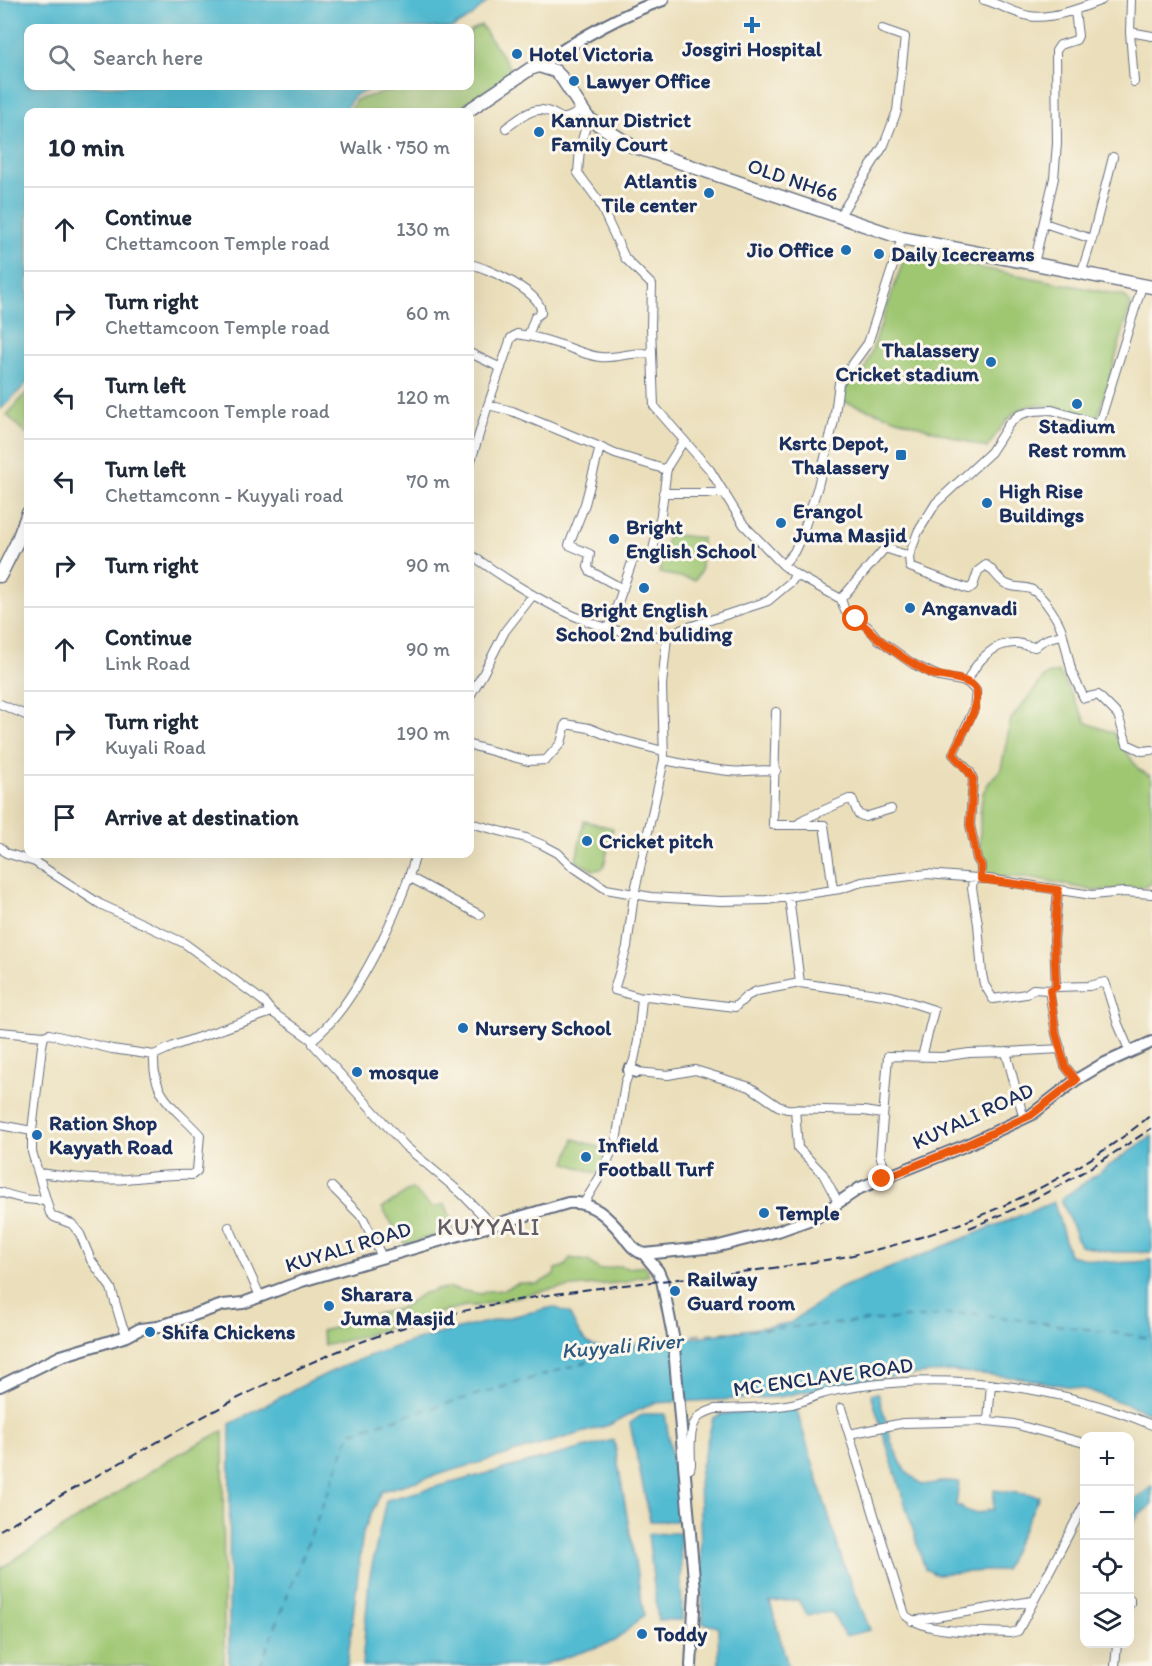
<!DOCTYPE html>
<html lang="en">
<head>
<meta charset="utf-8">
<style>
  body { margin:0; font-family:Itim,sans-serif; background:#f2f2f3; color:#1f2937 }
  .controls { position:absolute; right:18px; bottom:18px; display:grid; overflow:hidden; border-radius:12px; box-shadow:0 6px 24px #0002 }
  .controls button { width:54px; height:54px; display:grid; place-items:center; padding:0; border:0; border-bottom:2px solid #e0e1e3; background:#fff; color:#1f2937; font:30px sans-serif }
  .stop { position:absolute; width:18px; height:18px; margin:-14px; border:4px solid #ea580c; border-radius:50%; background:#fff }
  .stop.end { background:#ea580c; border-color:#fff; box-shadow:0 2px 6px #0008 }
  .list { margin:0; padding:0; list-style:none }
  h2 { display:flex; justify-content:space-between; align-items:center; height:78px; margin:0; padding:0 24px; font-size:26px }
  h2 small { font-size:20px; font-weight:400; color:#747a83 }
  .list li { display:grid; grid-template-columns:39px 1fr auto; gap:18px; align-items:center; box-sizing:border-box; height:84px; padding:0 24px; border-top:2px solid #e0e1e3 }
  .list b { display:block; font-size:22px; white-space:nowrap }
  .list p { margin:0; font-size:20px; white-space:nowrap; color:#747a83 }
  .list em { font-size:20px; font-style:normal; color:#747a83 }
  .icon { flex:none; width:33px; height:33px; fill:none; stroke:currentColor; stroke-width:2; stroke-linecap:round; stroke-linejoin:round }
  .map { position:relative; flex:none; width:1152px; height:1666px; overflow:hidden }
  .search { position:absolute; background:#fff; box-shadow:0 6px 24px #0002; left:24px; top:24px; width:450px; height:66px; display:flex; align-items:center; gap:15px; box-sizing:border-box; padding:0 21px; border-radius:12px; color:#747a83; font-size:22px }
  .panel { position:absolute; background:#fff; box-shadow:0 6px 24px #0002; left:24px; top:108px; width:450px; height:750px; border-radius:12px }
  .map>svg:first-child { display:block }
</style>
</head>
<body>
<div class="map">
<svg width="1152" height="1666" viewBox="0 0 1152 1666">
  <rect width="100%" height="100%" fill="#fbf7ec"/>
  <filter id="ink" filterUnits="userSpaceOnUse"><feTurbulence type="fractalNoise" baseFrequency=".0167" numOctaves="2"/><feDisplacementMap in="SourceGraphic" scale="12" xChannelSelector="R" yChannelSelector="G"/><feConvolveMatrix kernelMatrix="1 2 1 2 8 2 1 2 1" color-interpolation-filters="sRGB"/></filter>
  <filter id="wash" filterUnits="userSpaceOnUse"><feTurbulence type="fractalNoise" baseFrequency=".008" numOctaves="4" result="noise"/><feDisplacementMap in="SourceGraphic" scale="24" xChannelSelector="R" yChannelSelector="G"/><feGaussianBlur stdDeviation="1.35" result="paint"/><feColorMatrix in="noise" values="0 0 0 0 0 0 0 0 0 0 0 0 0 0 0 0 0 1.4 0 .05"/><feComposite in="paint" operator="in"/></filter>
  <g filter="url(#wash)">
    <rect width="100%" height="100%" fill="#ebdfbb"/>
    <path fill="#9fc772" stroke="#5d7b68" stroke-width="1.5" d="M481,25l32,47 -60,40h-104l7,-12 37,-10 6,-4h71v-55z
      M906,253l218,43 7,8 -34,116c-21,-7 -55,-22 -76,-11 -15,8 -25,26 -34,39l-145,-47 7,-20 15,-8z
      M28,391v45l-21,-21z
      M668,534l34,4 -1,33 -6,9 -36,-7z
      M1059,672l28,51 27,10 24,36 12,7 2,4v103l-7,4 -50,4 -61,-13 -45,-2 -5,-7 -4,-9v-48l3,-19 7,-12 11,-12 10,-50 34,-43z
      M584,821l29,7 -10,41 -10,1 -17,-9z
      M574,1139l33,11 -8,24 -33,-11z
      M412,1189l21,19 12,-4 11,26 -51,14 -23,-36z
      M570,1258l18,3 12,9 19,-4 8,2 18,-2 4,8 -1,2 -11,1 -10,5 -75,7 -76,17h-11l-60,16 -51,17c-11,0 -19,6 -29,6l-4,-14 20,-5 2,-5 56,-12 23,-15 13,-4 14,-2 32,6 6,-3 17,-1 15,-7 19,1 17,-10 1,-5 9,-3z
      M223,1431l1,235h-224v-97l171,-111z"/>
    <path fill="#53bbd1" stroke="#377598" stroke-width="1.5" d="M0,0h489l-18,17 -19,11h-424v58h350l-24,10 -11,16h-315v270l-28,28z
      M1152,1136v116h-39l-33,-6 -19,-47z
      M1054,1202l15,53c29,7 54,10 83,5v154l-64,-24 -67,-12 -70,-7 -84,8 -88,18 -126,6 -44,22 -227,66 -19,41 -16,134h-118l1,-242c35,-18 69,-38 105,-54 69,-32 146,-46 219,-63l15,6c9,17 12,31 32,35l98,-11 91,-14 48,-34z
      M878,1393l14,51 13,27 18,14 24,-4 12,1 -3,24h6v3l11,4 13,-1 1,-3 6,1 1,-20 45,6 -35,74 -69,4 -10,-5 -54,-175z
      M796,1408l46,152 28,70 -25,6 -13,-24 -25,3 -9,-15 -28,2 18,64h-69l-1,-39 -15,-4 -4,-148 14,-57 9,-4z
      M643,1414h22l17,107h-32l-20,-98z
      M614,1440l30,175 -29,26 -75,25h-178l7,-86 17,-80z
      M1152,1486v17l-4,6 -8,4 -10,15v-24z
      M680,1533l2,87h-24l-10,-86z"/>
    <g fill="none" stroke-linecap="round" stroke-linejoin="round">
      <path stroke="#2c5980" stroke-width="1.5" stroke-dasharray="8 6" stroke-linecap="butt" d="M679,1336l292,-23 181,25
        M260,1666l91,-234 317,-94"/>
    </g>
  </g>
  <g filter="url(#ink)">
    <g fill="none" stroke-linecap="round" stroke-linejoin="round">
      <g stroke="#646d7f" stroke-width="10">
        <path id="street" d="M984,0c15,4 30,13 45,16 22,4 52,-8 73,-16
          M1131,0l-1,32 4,50
          M1130,32l22,4
          M588,118l-8,30 -2,25 20,27 27,58 27,27 -1,41 3,80 56,64 34,55 39,40
          M506,128c9,-6 22,-18 33,-18 23,0 17,19 43,-1
          M839,217l45,-72 13,-34 8,-74 -23,-8
          M1044,223l48,16
          M902,238l-34,105 -29,40 -5,38 -16,65 -16,49 -8,17 -11,13 12,9 46,25 44,-51 24,8 9,-24 18,-29 55,-51 18,-28 10,-9 14,-4 19,-1 47,14 43,-138
          M470,264c17,4 73,28 71,49l-6,4 -7,19
          M1034,264l20,-86 3,-34 -1,-93 4,-6 16,-5 2,-4 -3,-25
          M1081,274l11,-35 21,-82
          M470,353l31,15
          M488,405l23,-67 6,-4c13,2 26,5 38,9 15,4 29,12 45,14 18,2 34,-7 52,-3
          M470,464l18,-59 24,6 88,36
          M663,493h62
          M470,554c41,29 89,60 137,74 19,6 40,7 60,9l7,-5 94,-31 24,-20 3,-7
          M909,556l1,11 58,22 5,-3 5,-15 8,-6c7,5 11,12 17,17 9,7 18,4 27,7 12,4 31,34 33,46
          M623,589l-33,-18 -2,-4 2,-13 -21,-9 16,-41 15,-57 15,7 52,16
          M841,599l4,12 23,16 10,12 35,25 27,13 27,5 9,9 -2,18 -21,45 17,18 3,7 -3,46 7,34 4,6v14
          M609,629l24,-70 19,-5 9,-39 6,-48 17,-27
          M967,682c9,-20 26,-40 49,-39 6,1 13,3 19,4 7,-8 18,-10 28,-12l9,38 12,25 14,-3 20,20 9,29 15,7 10,-1
          M470,696l13,-22 22,-43 28,-36
          M0,704l28,12
          M776,712l-3,113h51l9,64
          M470,745l58,16 18,-1 15,-17 5,-19 23,4 25,10 49,13
          M664,760c21,4 43,9 65,11 16,2 30,-3 47,0
          M470,823l56,15 17,7 15,8 11,11 37,25 45,8 70,4 46,-1 73,-11 22,-7 65,-8 62,5 103,16 32,-3 28,2
          M797,825l7,-6 45,-20h3l6,15 7,3 26,-8
          M0,847l6,6 29,9 65,42 84,39 79,58 9,11
          M416,854c-15,53 -60,152 -104,186l1,4 92,102 57,48 30,31
          M409,877l71,38
          M973,879l-1,9 6,36 4,50 2,10 9,15 33,-5 7,-5 16,1 7,-3 33,-1 16,-4 13,42 12,28
          M789,897l11,86 91,13 43,14 -12,47
          M1056,987l-2,-47 4,-50
          M1049,990l7,44 9,32 11,14
          M642,998l5,-2 88,11 12,-11 10,-5 43,-8
          M0,1032l44,4
          M637,1072l31,3 27,-5 55,17 28,19 9,3 77,2 18,3
          M795,1109l3,39 25,26 15,28
          M1024,1119l-18,-67 55,-3
          M0,1125l32,6v21l18,61 4,4 18,7 8,10 11,26 20,28 10,34 6,14
          M32,1131l10,-85 2,-10 5,-2 63,15 42,6 22,-10 96,-33 40,28
          M39,1173c29,4 58,8 88,6 22,-2 43,-5 65,-4l5,-4 3,-36c-25,-28 -48,-37 -46,-80
          M888,1176l-8,-21 8,-99 54,1 27,-4 37,-1
          M332,1187l31,31 19,39
          M0,1192c16,5 29,10 46,7
          M584,1203l17,-28 15,-33 9,-59 9,-23 4,-19 4,-43 -28,-8 13,-43 7,-52 30,-135 -2,-75 5,-48
          M229,1227l31,69
          M991,1384l-3,37 26,3 70,19
          M841,1408l64,207c23,20 75,16 105,18l8,-2 66,-126
          M849,1434l54,-11 85,-2
          M684,1469h6l1,-4c0,-13 -3,-36 7,-47 4,-5 11,-7 17,-9 25,-1 52,0 77,-5 10,-2 20,-7 30,-10 13,-4 27,-6 40,-8 98,-13 199,1 290,39
          M1130,1604v-5
          M912,1621l120,-20
          M1115,1666l2,-22"/>
      </g>
      <g stroke="#646d7f" stroke-width="14">
        <path id="secondary" d="M539,66c39,-27 80,-51 124,-66
          M629,1070l8,2
          M644,1254l14,17 4,9 11,56 22,255 -4,75
          M0,1386l61,-30 66,-20 13,-7 18,-2 65,-22 20,-2 59,-22 266,-78c25,-2 40,14 55,32 6,8 11,16 21,19l71,-7 63,-16 39,-14 43,-29 104,-42 67,-31 45,-35 25,-15 51,-23"/>
      </g>
      <g stroke="#646d7f" stroke-width="15">
        <path id="primary" d="M466,112l64,-43 9,-3 16,5 6,6 27,41 44,28 270,92 250,49
          M0,576l17,-34 11,-29"/>
      </g>
      <use href="#street" stroke="#fff" stroke-width="8"/>
      <use href="#secondary" stroke="#fff" stroke-width="10"/>
      <use href="#primary" stroke="#fff" stroke-width="12"/>
      <path stroke="#1b2f5e" stroke-width="2" stroke-dasharray="9 4.5" stroke-linecap="butt" d="M969,1228c66,-25 125,-61 183,-100
        M0,1530c45,-26 91,-51 136,-76 91,-51 182,-102 282,-131 139,-41 284,-40 425,-66 108,-21 225,-72 309,-143"/>
    </g>
  </g>
  <g fill="none" stroke-linecap="round" stroke-linejoin="round" filter="url(#ink)">
    <path stroke="#ea580c" stroke-width="8" d="M856,619c9,6 15,14 24,21 13,11 34,25 50,33 11,5 41,4 46,17 6,17 -17,47 -23,64l16,18 4,7 -3,46 7,34 4,6v14l77,11 -4,50 2,47 -6,3 6,44 9,32 11,14 -45,35 -67,31 -82,33"/>
  </g>
  <g fill="#1f6fb2" stroke="#fbf7ec" stroke-width="2">
    <path d="M749 16h6v6h6v6h-6v6h-6v-6h-6v-6h6z"/>
    <circle cx="517" cy="54" r="6"/>
    <circle cx="574" cy="81" r="6"/>
    <circle cx="539" cy="132" r="6"/>
    <circle cx="709" cy="193" r="6"/>
    <circle cx="846" cy="250" r="6"/>
    <circle cx="879" cy="254" r="6"/>
    <circle cx="991" cy="362" r="6"/>
    <circle cx="1077" cy="404" r="6"/>
    <rect x="895" y="449" width="12" height="12" rx="3"/>
    <circle cx="987" cy="503" r="6"/>
    <circle cx="781" cy="523" r="6"/>
    <circle cx="614" cy="539" r="6"/>
    <circle cx="644" cy="588" r="6"/>
    <circle cx="910" cy="608" r="6"/>
    <circle cx="587" cy="841" r="6"/>
    <circle cx="463" cy="1028" r="6"/>
    <circle cx="357" cy="1072" r="6"/>
    <circle cx="37" cy="1135" r="6"/>
    <circle cx="586" cy="1157" r="6"/>
    <circle cx="764" cy="1213" r="6"/>
    <circle cx="675" cy="1291" r="6"/>
    <circle cx="329" cy="1306" r="6"/>
    <circle cx="150" cy="1332" r="6"/>
    <circle cx="642" cy="1634" r="6"/>
  </g>
  <g text-anchor="middle" stroke-width="6" stroke-linejoin="round" paint-order="stroke">
    <g font-size="21" font-weight="bold" fill="#1b2f5e" stroke="#fbf7ec" text-anchor="start">
      <text x="752" y="56" text-anchor="middle">Josgiri Hospital</text>
      <text x="529" y="61">Hotel Victoria</text>
      <text x="586" y="88">Lawyer Office</text>
      <text x="551" y="127">Kannur District<tspan x="551" dy="24">Family Court</tspan></text>
      <text x="697" y="188" text-anchor="end">Atlantis<tspan x="697" dy="24">Tile center</tspan></text>
      <text x="834" y="257" text-anchor="end">Jio Office</text>
      <text x="891" y="261">Daily Icecreams</text>
      <text x="979" y="357" text-anchor="end">Thalassery<tspan x="979" dy="24">Cricket stadium</tspan></text>
      <text x="1077" y="433" text-anchor="middle">Stadium<tspan x="1077" dy="24">Rest romm</tspan></text>
      <text x="889" y="450" text-anchor="end">Ksrtc Depot,<tspan x="889" dy="24">Thalassery</tspan></text>
      <text x="999" y="498">High Rise<tspan x="999" dy="24">Buildings</tspan></text>
      <text x="793" y="518">Erangol<tspan x="793" dy="24">Juma Masjid</tspan></text>
      <text x="626" y="534">Bright<tspan x="626" dy="24">English School</tspan></text>
      <text x="922" y="615">Anganvadi</text>
      <text x="644" y="617" text-anchor="middle">Bright English<tspan x="644" dy="24">School 2nd buliding</tspan></text>
      <text x="599" y="848">Cricket pitch</text>
      <text x="475" y="1035">Nursery School</text>
      <text x="369" y="1079">mosque</text>
      <text x="49" y="1130">Ration Shop<tspan x="49" dy="24">Kayyath Road</tspan></text>
      <text x="598" y="1152">Infield<tspan x="598" dy="24">Football Turf</tspan></text>
      <text x="776" y="1220">Temple</text>
      <text x="687" y="1286">Railway<tspan x="687" dy="24">Guard room</tspan></text>
      <text x="341" y="1301">Sharara<tspan x="341" dy="24">Juma Masjid</tspan></text>
      <text x="162" y="1339">Shifa Chickens</text>
      <text x="654" y="1641">Toddy</text>
    </g>
    <g font-size="21" fill="#1b2f5e" stroke="#fbf7ec">
      <text transform="translate(793 180) rotate(19)" y="7">OLD NH66</text>
      <text transform="translate(973 1116) rotate(-25)" y="7">KUYALI ROAD</text>
      <text transform="translate(348 1247) rotate(-17)" y="7">KUYALI ROAD</text>
      <text transform="translate(823 1377) rotate(-8)" y="7">MC ENCLAVE ROAD</text>
    </g>
    <g font-size="22" font-style="italic" fill="#2c5980" stroke="#fbf7ec">
      <text transform="translate(622 1345) rotate(-5)" y="8">Kuyyali River</text>
    </g>
    <g font-size="24" letter-spacing="1.5" fill="#615e68" stroke="#fbf7ec">
      <text x="489" y="1235">KUYYALI</text>
    </g>
  </g>
</svg>
<div class="controls">
<button>+</button>
<button>−</button>
<button><svg class="icon" aria-label="locate" viewBox="0 0 24 24"><circle cx="12" cy="12" r="6"/><path d="M12 2v4M12 18v4M2 12h4M18 12h4"/></svg></button>
<button><svg class="icon" aria-label="layers" viewBox="0 0 24 24"><path d="M12 4l9 5-9 5-9-5zM3 14l9 5 9-5"/></svg></button>
</div>
<div class="stop" style="left:856px;top:619px"></div>
<div class="stop end" style="left:882px;top:1179px"></div>
<div class="search"><svg class="icon" aria-label="search" viewBox="0 0 24 24"><circle cx="10" cy="10" r="6"/><path d="M15 15l6 6"/></svg>Search here</div>
<section class="panel">
<h2>10 min<small>Walk · 750 m</small></h2>
<ul class="list">
<li><svg class="icon" aria-label="ahead" viewBox="0 0 24 24"><path d="M12 20V5M6 11l6-6 6 6"/></svg><div><b>Continue</b><p>Chettamcoon Temple road</p></div><em>130 m</em></li>
<li><svg class="icon" aria-label="right" viewBox="0 0 24 24"><path d="M7 20v-9h11M14 6l5 5-5 5"/></svg><div><b>Turn right</b><p>Chettamcoon Temple road</p></div><em>60 m</em></li>
<li><svg class="icon" aria-label="left" viewBox="0 0 24 24"><path d="M17 20v-9H6M10 6l-5 5 5 5"/></svg><div><b>Turn left</b><p>Chettamcoon Temple road</p></div><em>120 m</em></li>
<li><svg class="icon" aria-label="left" viewBox="0 0 24 24"><path d="M17 20v-9H6M10 6l-5 5 5 5"/></svg><div><b>Turn left</b><p>Chettamconn - Kuyyali road</p></div><em>70 m</em></li>
<li><svg class="icon" aria-label="right" viewBox="0 0 24 24"><path d="M7 20v-9h11M14 6l5 5-5 5"/></svg><div><b>Turn right</b></div><em>90 m</em></li>
<li><svg class="icon" aria-label="ahead" viewBox="0 0 24 24"><path d="M12 20V5M6 11l6-6 6 6"/></svg><div><b>Continue</b><p>Link Road</p></div><em>90 m</em></li>
<li><svg class="icon" aria-label="right" viewBox="0 0 24 24"><path d="M7 20v-9h11M14 6l5 5-5 5"/></svg><div><b>Turn right</b><p>Kuyali Road</p></div><em>190 m</em></li>
<li><svg class="icon" aria-label="arrive" viewBox="0 0 24 24"><path d="M6 21V4h12l-3 4 3 4H6"/></svg><div><b>Arrive at destination</b></div></li>
</ul>
</section>
</div>
</body>
</html>
